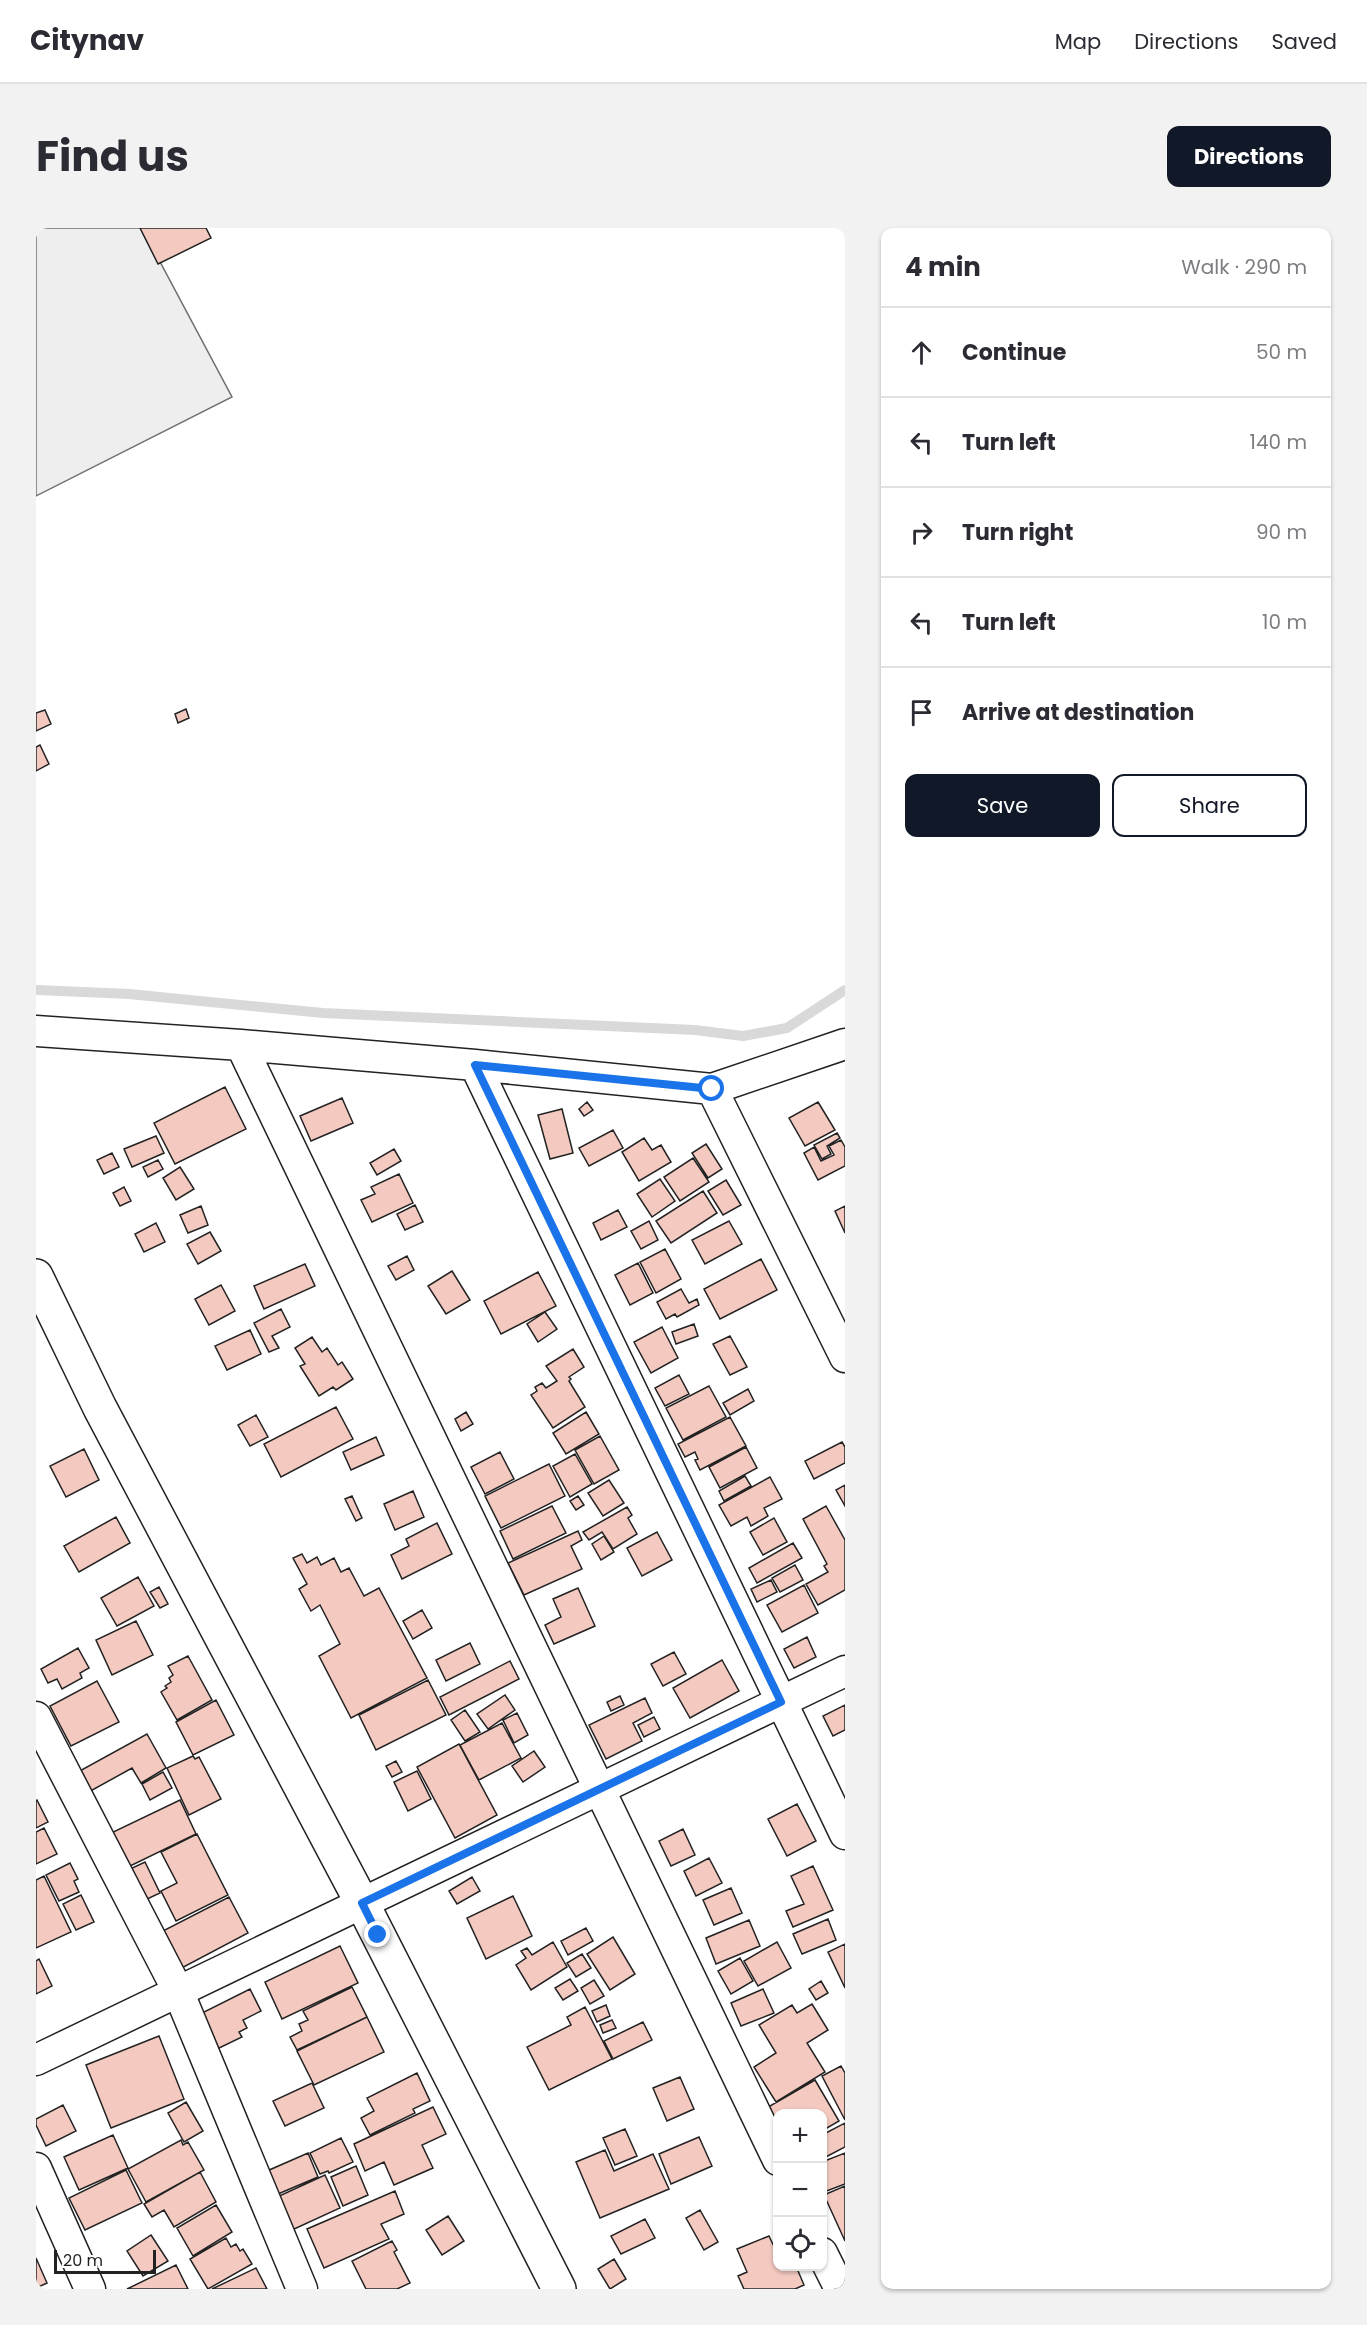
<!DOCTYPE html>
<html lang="en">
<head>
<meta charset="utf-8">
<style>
  body { margin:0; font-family:Poppins,sans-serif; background:#f2f2f3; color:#2b2b33 }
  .controls { position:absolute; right:18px; bottom:18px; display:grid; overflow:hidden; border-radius:12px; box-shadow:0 2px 4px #0004 }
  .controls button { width:54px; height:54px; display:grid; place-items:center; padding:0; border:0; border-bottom:2px solid #e1e1e2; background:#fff; color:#2b2b33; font:30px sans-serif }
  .scale { position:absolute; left:18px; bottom:15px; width:102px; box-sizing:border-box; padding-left:6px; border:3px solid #222; border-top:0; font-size:16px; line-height:21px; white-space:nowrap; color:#222; -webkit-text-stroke:4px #fff; paint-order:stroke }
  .stop { position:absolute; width:18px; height:18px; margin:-14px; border:4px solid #1a73e8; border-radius:50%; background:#fff }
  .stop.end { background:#1a73e8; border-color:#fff; box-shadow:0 2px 6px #0008 }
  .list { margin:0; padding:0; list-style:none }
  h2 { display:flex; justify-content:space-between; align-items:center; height:78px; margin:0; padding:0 24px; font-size:26px }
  h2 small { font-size:20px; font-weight:400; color:#7c7c81 }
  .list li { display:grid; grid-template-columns:39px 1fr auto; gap:18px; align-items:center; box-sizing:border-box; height:90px; padding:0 24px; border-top:2px solid #e1e1e2 }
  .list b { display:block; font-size:22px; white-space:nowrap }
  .list em { font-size:20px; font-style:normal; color:#7c7c81 }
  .actions { display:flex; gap:12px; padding:18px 24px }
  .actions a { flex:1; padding:14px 0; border:2px solid #111827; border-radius:12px; text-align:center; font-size:21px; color:#111827 }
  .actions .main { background:#111827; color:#fff }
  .icon { flex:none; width:33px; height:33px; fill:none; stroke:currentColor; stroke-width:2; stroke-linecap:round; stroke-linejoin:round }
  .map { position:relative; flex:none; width:809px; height:2061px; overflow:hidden; border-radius:12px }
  header { display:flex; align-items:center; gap:36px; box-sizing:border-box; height:84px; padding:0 30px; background:#fff; border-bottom:2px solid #e1e1e2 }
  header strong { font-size:28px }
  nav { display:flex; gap:33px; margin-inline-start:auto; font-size:21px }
  .intro { display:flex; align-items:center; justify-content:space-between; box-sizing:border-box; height:144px; padding:0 36px }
  h1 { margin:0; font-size:42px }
  .button { padding:15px 27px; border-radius:12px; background:#111827; color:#fff; font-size:21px; font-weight:700 }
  main { display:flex; gap:36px; padding:0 36px }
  aside { flex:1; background:#fff; border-radius:12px; box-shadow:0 2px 4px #0004 }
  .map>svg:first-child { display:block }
</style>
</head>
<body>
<header>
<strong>Citynav</strong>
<nav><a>Map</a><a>Directions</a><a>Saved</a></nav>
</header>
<div class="intro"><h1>Find us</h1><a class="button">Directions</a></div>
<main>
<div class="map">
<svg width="809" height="2061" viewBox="0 0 809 2061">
  <rect width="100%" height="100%" fill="#fff"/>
  <path fill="#eee" stroke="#6f6f6f" stroke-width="1.5" d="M0,0h106l90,169 -196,99z"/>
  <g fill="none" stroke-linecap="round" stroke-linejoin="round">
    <path stroke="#d9d9d9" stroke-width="10" d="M0,762l93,4 194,19 372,17 48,6 44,-8 58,-38"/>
  </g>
  <path fill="#f3c9c0" stroke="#222" stroke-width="1.5" d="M104,0h66l5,10 -53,26z
    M150,481l3,9 -11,5 -3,-9z
    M9,482l6,14 -15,7v-18z
    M4,517l9,19 -13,7v-24z
    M189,859l21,42 -71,35 -21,-41z
    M306,870l11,25 -42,18 -11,-25z
    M551,874l6,8 -9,6 -5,-7z
    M782,874l17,28 -30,16 -16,-28z
    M526,881l11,44 -23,6 -12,-44z
    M577,902l10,18 -34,18 -10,-18z
    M801,905l3,5 -13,8 4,8 -9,5 -8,-14z
    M120,908l8,17 -32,14 -8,-18z
    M608,910l8,12 9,-5 10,17 -32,19 -17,-29z
    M805,912l4,7v19l-27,14 -14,-27 10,-6 7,14 13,-6 -5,-9z
    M670,916l16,25 -14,9 -16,-25z
    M358,921l7,12 -24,14 -7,-12z
    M76,925l7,14 -15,7 -7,-14z
    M657,930l16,24 -29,19 -16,-24z
    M122,932l5,9 -15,8 -5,-10z
    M144,939l14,22 -18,11 -13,-22z
    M363,946l14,29 -41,19 -11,-22 14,-6 -4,-7z
    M624,951l15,22 -23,16 -15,-23z
    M690,952l15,25 -18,10 -15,-24z
    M88,959l7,14 -11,5 -7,-13z
    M667,963l14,22 -46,30 -15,-22z
    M379,977l8,17 -18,8 -8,-16z
    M165,978l7,19 -20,8 -8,-18z
    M809,978v27l-10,-22z
    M582,982l9,17 -26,13 -8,-17z
    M613,993l9,19 -17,9 -10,-18z
    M693,993l13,23 -37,20 -13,-24z
    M120,995l9,19 -21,10 -9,-18z
    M174,1004l11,19 -23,13 -11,-20z
    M629,1021l16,30 -25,14 -16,-31z
    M371,1028l7,14 -18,10 -8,-14z
    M725,1031l16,31 -57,29 -16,-30z
    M602,1035l15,30 -23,12 -15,-30z
    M269,1036l10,22 -51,23 -10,-23z
    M416,1043l18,29 -24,14 -18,-28z
    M502,1044l18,34 -55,28 -17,-33z
    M185,1057l14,26 -26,14 -14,-26z
    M645,1061l8,14 8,-4 2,6 -22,12 -2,-3 -9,5 -9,-17z
    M245,1081l9,18 -18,9 7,12 -10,4 -15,-29z
    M509,1084l12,17 -19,13 -11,-18z
    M658,1096l4,12 -22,8 -4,-12z
    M626,1099l16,31 -27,15 -17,-31z
    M214,1102l11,24 -34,16 -12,-24z
    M694,1108l17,31 -17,8 -17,-31z
    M276,1109l10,15 5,-4 11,17 4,-3 11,17 -17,11 -3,-3 -14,9 -19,-30 5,-2 -10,-16z
    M537,1121l11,18 -15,10 2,2 -2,2 16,26 -32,21 -22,-33 6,-4 -2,-4 7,-4 4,5 11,-7 -11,-15z
    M643,1147l10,19 -24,12 -10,-18z
    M673,1158l17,31 -43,23 -17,-32z
    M712,1161l6,12 -24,14 -7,-12z
    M300,1179l17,32 -72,38 -17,-33z
    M430,1184l7,12 -12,7 -6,-12z
    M550,1184l13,22 -33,20 -13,-21z
    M220,1187l12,22 -18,9 -12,-21z
    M694,1189l16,29 -46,24 -5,-10 3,-1 -3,-7 -10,5 -7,-13z
    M564,1208l19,34 -25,14 -19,-34z
    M340,1209l8,18 -33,15 -8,-18z
    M806,1214l3,5v16l-31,16 -9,-18z
    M710,1219l11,21 -37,20 -11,-21z
    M48,1221l15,31 -33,17 -16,-31z
    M464,1224l14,27 -29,15 -14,-27z
    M539,1226l17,30 -22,13 -17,-31z
    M513,1236l16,32 -64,32 -16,-32z
    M709,1248l6,10 -27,15 -5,-10z
    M734,1249l12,22 -18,9 4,8 -17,10 -4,-9 -16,9 -12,-21z
    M573,1252l15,23 -21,13 -15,-23z
    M809,1257v21l-9,-16z
    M377,1263l11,26 -29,13 -11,-26z
    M316,1268l10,22 -6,3 -11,-22z
    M542,1268l6,9 -8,5 -6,-9z
    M516,1278l14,27 -53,26 -13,-28z
    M790,1278l19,34v50l-27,15 -12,-21 22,-12 -4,-6 3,-2 -24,-45z
    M591,1279l5,8 -4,3 9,16 -24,15 -11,-17 -13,8 -6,-8z
    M80,1289l14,26 -51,29 -15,-26z
    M738,1290l13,24 -24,13 -13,-23z
    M401,1295l15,31 -50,25 -11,-24 18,-9 -3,-7z
    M542,1303l4,9 -11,6 11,23 -58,26 -16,-32z
    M621,1304l15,28 -30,16 -15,-28z
    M568,1308l10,16 -13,8 -9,-16z
    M757,1315l9,15 -45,25 -8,-15z
    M266,1326l5,9 10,-6 4,8 13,-7 7,14 8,-4 15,28 15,-8 48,90 -76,40 -32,-62 21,-12 -20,-39 -9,6 -12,-22 8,-5 -14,-26z
    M759,1337l8,15 -23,12 -8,-14z
    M102,1349l16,29 -37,20 -16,-28z
    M735,1352l6,12 -20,10 -6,-13z
    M768,1357l14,28 -36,19 -15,-27z
    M123,1359l9,17 -8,4 -10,-16z
    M542,1360l17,38 -41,18 -9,-19 16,-8 -8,-18z
    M386,1382l10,18 -19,11 -10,-18z
    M100,1393l17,34 -41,20 -16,-35z
    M771,1409l9,20 -22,11 -10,-19z
    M434,1415l10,21 -34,17 -10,-21z
    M42,1420l11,20 -9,5 2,5 -20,11 -5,-10 -9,4 -7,-14z
    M638,1424l12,22 -23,12 -12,-22z
    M152,1428l24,44 -35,20 -16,-28 6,-4 -2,-2 6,-4 -2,-4 4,-3 -5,-9z
    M686,1432l17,31 -49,27 -17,-30z
    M474,1433l9,18 -70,36 -9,-18z
    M392,1452l18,35 -70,35 -17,-35z
    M61,1453l22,41 -48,24 -21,-40z
    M469,1467l10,15 -27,19 -11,-15z
    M584,1468l4,9 -13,6 -4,-9z
    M609,1470l7,15 -19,10 9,18 -36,18 -17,-34z
    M180,1472l18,35 -41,20 -17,-33z
    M809,1477v25l-12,6 -10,-20z
    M429,1482l15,22 -15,9 -14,-21z
    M481,1485l11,22 -14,8 -11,-23z
    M618,1489l6,12 -16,8 -6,-12z
    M466,1495l19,35 -42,22 -19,-35z
    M111,1506l19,34 -25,15 -9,-15 -45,25 -11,-20z
    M423,1516l38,71 -42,23 -38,-71z
    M498,1523l11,16 -22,15 -11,-16z
    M157,1528l2,3 4,-2 22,42 -32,16 -22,-47z
    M360,1533l6,11 -10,5 -6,-11z
    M381,1543l14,28 -23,12 -14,-29z
    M127,1544l9,16 -22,12 -8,-16z
    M1,1572l11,22 -12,6v-27z
    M144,1572l16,34 -70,34 -17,-34z
    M761,1576l19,37 -29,15 -19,-37z
    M8,1600l13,26 -21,10v-32z
    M647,1601l12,26 -24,11 -12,-25z
    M161,1606l31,61 -52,26 -15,-30 16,-8 -16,-31z
    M673,1630l13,25 -26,13 -12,-25z
    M109,1634l15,31 -17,8 -15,-31z
    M34,1635l8,16 -4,2 5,11 -20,9 -13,-26z
    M777,1638l20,44 -40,17 -7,-16 18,-7 -13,-28z
    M8,1648l27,56 -35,16v-68z
    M436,1649l8,14 -23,13 -8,-13z
    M695,1660l11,25 -28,12 -11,-25z
    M45,1667l13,27 -18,8 -13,-26z
    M477,1668l19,40 -46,23 -19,-41z
    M193,1669l19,36 -72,38 -19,-37z
    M792,1691l8,21 -34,14 -9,-20z
    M713,1692l11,26 -44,18 -10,-26z
    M550,1700l7,13 -25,14 -7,-14z
    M577,1709l22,37 -25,16 -23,-36z
    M517,1714l14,25 -36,23 -15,-25 10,-7 -5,-7 6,-3 5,7z
    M741,1714l14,26 -33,18 -14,-25z
    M809,1716v44l-17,-36z
    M304,1718l18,37 -76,36 -17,-37z
    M546,1726l9,14 -15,9 -9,-14z
    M704,1730l13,23 -22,13 -13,-23z
    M3,1731l13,27 -16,8v-33z
    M534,1751l8,12 -15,9 -8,-12z
    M558,1752l10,16 -14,8 -9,-16z
    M785,1753l7,12 -12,7 -7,-11z
    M316,1759l15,30 -70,33 -7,-13 12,-6 -3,-7 9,-4 -5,-9z
    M214,1761l11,22 -18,9 4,8 -8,4 3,5 -27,13 -17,-35z
    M727,1761l11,24 -33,13 -10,-23z
    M776,1776l16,26 -21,13 18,29 -49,30 -22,-35 22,-14 -17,-28 33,-20 5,8z
    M570,1777l4,11 -13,6 -5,-11z
    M549,1779l27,52 -63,31 -22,-43 44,-22 -4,-8z
    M331,1789l17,35 -70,33 -17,-34z
    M576,1792l4,8 -13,5 -3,-8z
    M607,1794l9,18 -39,19 -9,-18z
    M123,1808l25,63 -73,29 -25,-63z
    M805,1838l4,7v47l-23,-44z
    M381,1845l13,28 -17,8 2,4 -45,22 -9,-17 13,-7 -7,-13z
    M644,1849l14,32 -27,12 -14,-33z
    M779,1852l24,41 -17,10v-17h-44v22l-15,-26z
    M276,1855l12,25 -39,18 -12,-25z
    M150,1874l17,29 -19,11 -16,-29z
    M27,1877l13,26 -30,15 -10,-21v-6z
    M397,1879l13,27 -24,11 11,23 -39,17 -10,-23 -19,9 -11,-27z
    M809,1895v24l-23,12v-24z
    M589,1901l12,27 -22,9 -12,-27z
    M77,1907l15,33 -49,22 -15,-33z
    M663,1909l13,29 -41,18 -12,-30z
    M305,1910l12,24 -24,11 -1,-2 -8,3 -10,-21z
    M145,1912l2,5 5,-3 16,28 -58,32 -18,-33z
    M569,1922l9,21 39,-17 16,35 -69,29 -24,-56z
    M272,1925l10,24 -40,17 -11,-23z
    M809,1925v31l-21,8 -2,-30z
    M320,1938l12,29 -25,11 -12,-29z
    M90,1942l16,33 -57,27 -16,-32z
    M164,1944l16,30 -42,25 -10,-17 -12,7 -8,-13z
    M289,1947l15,33 -48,22 -15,-33z
    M809,1958v55l-21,-46z
    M359,1963l9,23 -23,10 8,15 -65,29 -17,-39z
    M180,1977l16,27 -39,24 -16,-28z
    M664,1982l18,32 -14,8 -18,-32z
    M412,1988l16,25 -22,14 -16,-25z
    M609,1991l10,19 -34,16 -10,-18z
    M115,2007l17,26 -25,15 -16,-25z
    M733,2008l9,19v11h18l8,19 -9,4h-51l-6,-13 9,-4 -10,-23z
    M190,2010l5,9 5,-3 4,7 3,-2 9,15 -44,25 -18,-30z
    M356,2013l5,9 -3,2 16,31 -13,6h-31l-14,-28z
    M0,2030l11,25 -11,5z
    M578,2031l12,20 -16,10 -12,-20z
    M140,2037l12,24h-61z
    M220,2040l11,21h-55z"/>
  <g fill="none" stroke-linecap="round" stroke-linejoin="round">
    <g stroke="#222" stroke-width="33">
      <path id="minor" d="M0,803l205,14 234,20 237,24 133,-45
        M205,817l537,1115
        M439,837l370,769
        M676,861l133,268
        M0,1489l142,274 124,298
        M0,1832l809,-389
        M0,1940l54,121
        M786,2025l18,36"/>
    </g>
    <g stroke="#222" stroke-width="36">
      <path id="tertiary" d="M0,1048l64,132 262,495 197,386"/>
    </g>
    <use href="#minor" stroke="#fff" stroke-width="30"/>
    <use href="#tertiary" stroke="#fff" stroke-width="33"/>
  </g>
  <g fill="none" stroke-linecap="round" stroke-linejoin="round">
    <path stroke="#1a73e8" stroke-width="8" d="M342,1707l-16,-32 419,-201 -306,-637 237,24"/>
  </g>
</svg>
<div class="controls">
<button>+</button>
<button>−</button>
<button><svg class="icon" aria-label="locate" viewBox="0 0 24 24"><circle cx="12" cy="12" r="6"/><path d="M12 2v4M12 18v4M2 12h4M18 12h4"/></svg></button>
</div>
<div class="scale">20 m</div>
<div class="stop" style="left:676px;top:861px"></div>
<div class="stop end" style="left:342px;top:1707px"></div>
</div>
<aside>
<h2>4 min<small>Walk · 290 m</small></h2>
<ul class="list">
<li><svg class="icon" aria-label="ahead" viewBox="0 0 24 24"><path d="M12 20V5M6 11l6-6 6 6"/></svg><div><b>Continue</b></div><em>50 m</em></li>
<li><svg class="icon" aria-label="left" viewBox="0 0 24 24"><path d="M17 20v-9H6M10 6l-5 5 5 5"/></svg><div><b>Turn left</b></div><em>140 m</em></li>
<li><svg class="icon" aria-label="right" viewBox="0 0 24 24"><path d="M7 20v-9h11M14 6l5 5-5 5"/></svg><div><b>Turn right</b></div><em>90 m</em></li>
<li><svg class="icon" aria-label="left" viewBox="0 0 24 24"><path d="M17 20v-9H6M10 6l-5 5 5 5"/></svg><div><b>Turn left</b></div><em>10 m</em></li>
<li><svg class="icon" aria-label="arrive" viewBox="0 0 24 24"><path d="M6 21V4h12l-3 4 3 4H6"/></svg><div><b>Arrive at destination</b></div></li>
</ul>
<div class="actions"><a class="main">Save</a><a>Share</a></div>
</aside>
</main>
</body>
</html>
